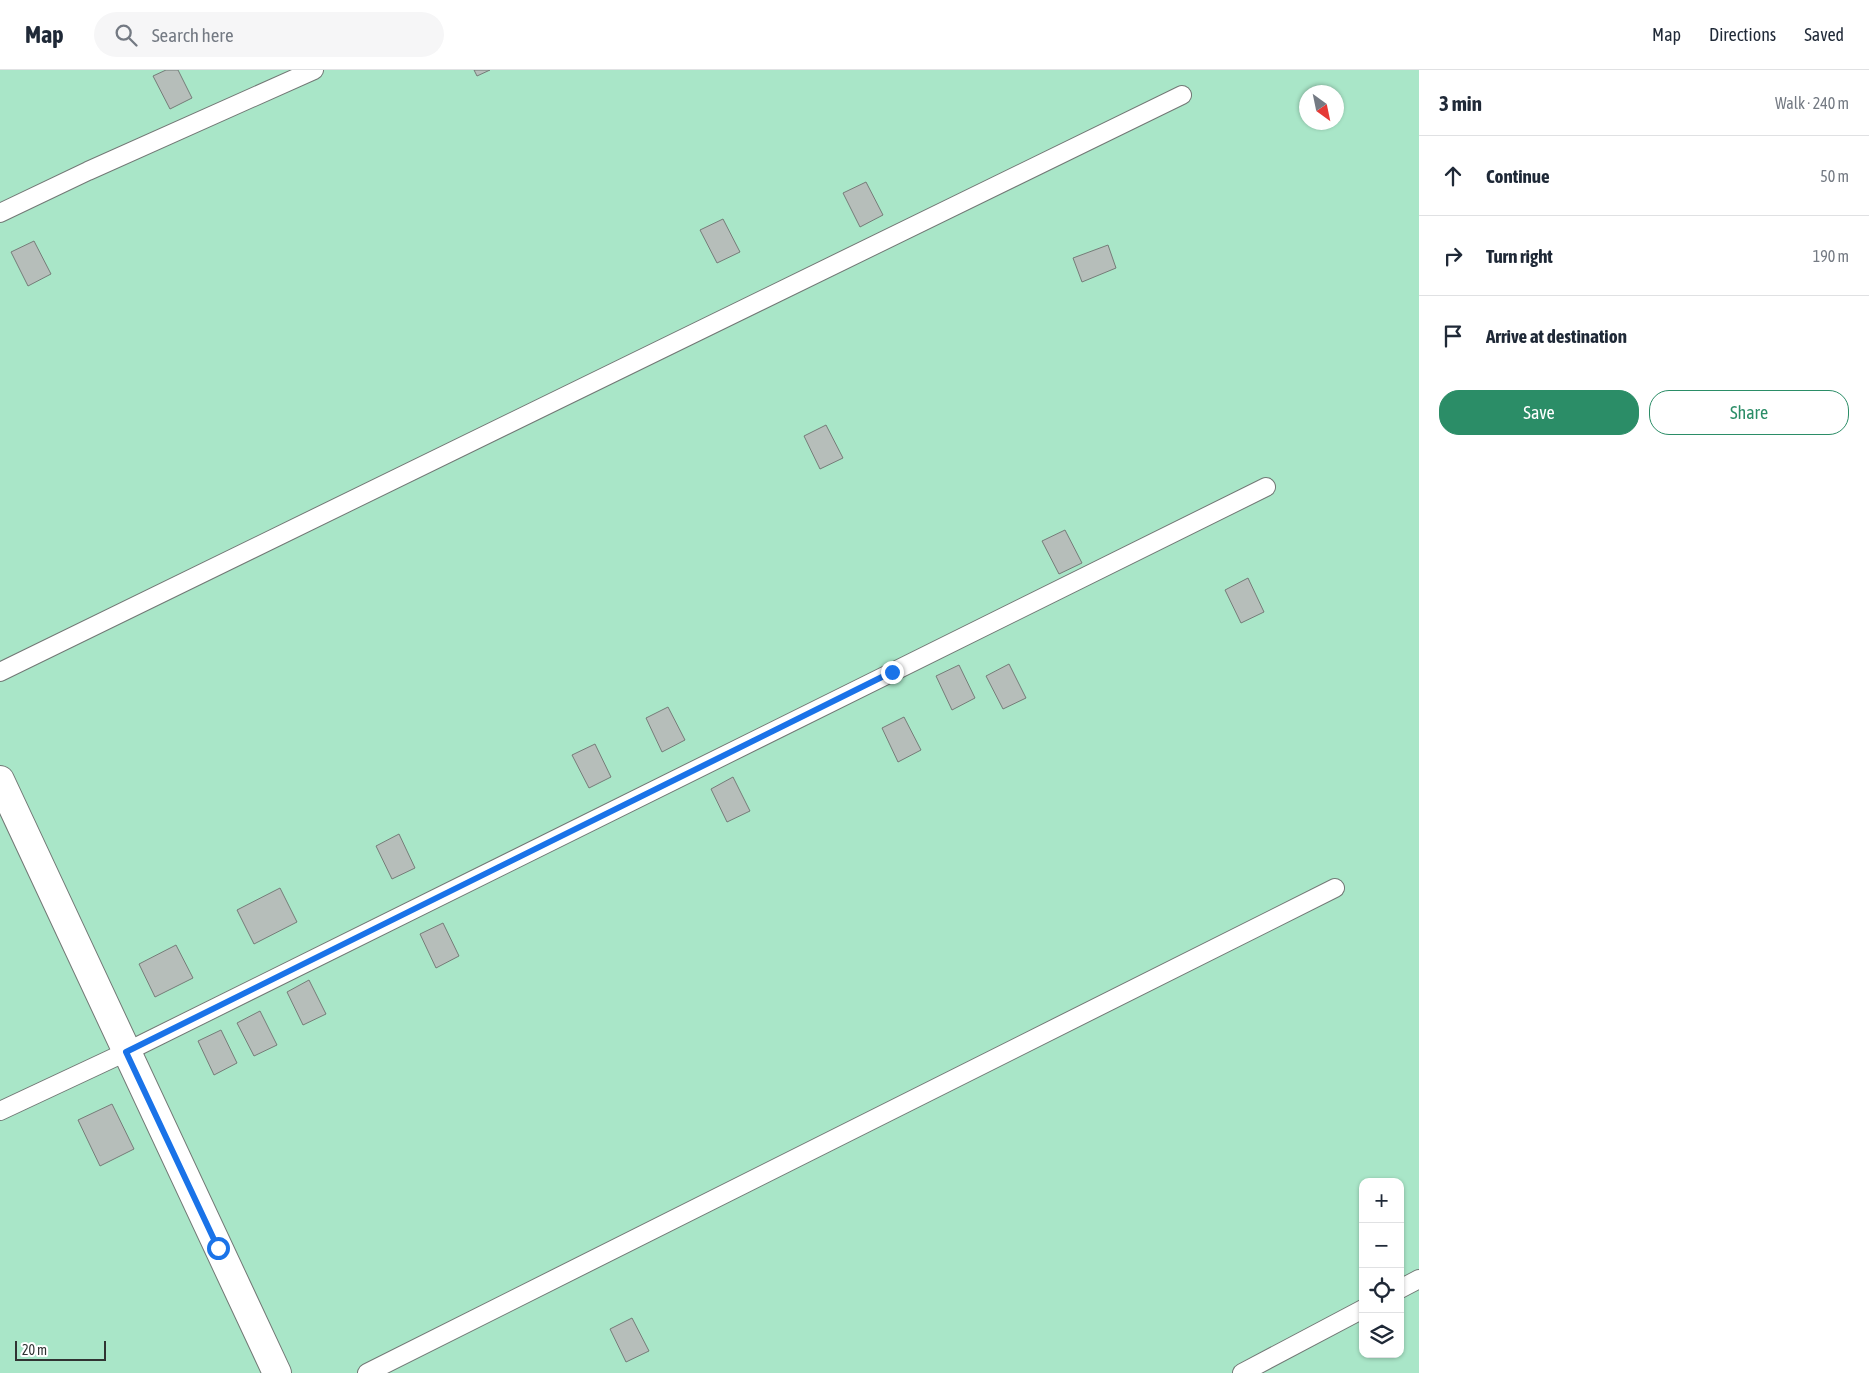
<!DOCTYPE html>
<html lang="en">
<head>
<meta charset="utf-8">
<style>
  body { margin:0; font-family:"Asap Condensed",sans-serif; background:#f6f6f7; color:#1f2937 }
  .controls { position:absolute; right:15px; bottom:15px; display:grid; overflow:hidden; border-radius:10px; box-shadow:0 1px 4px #0004 }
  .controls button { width:45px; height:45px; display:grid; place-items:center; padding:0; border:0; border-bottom:1px solid #e0e1e3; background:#fff; color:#1f2937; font:25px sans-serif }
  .compass { position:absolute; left:1299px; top:15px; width:45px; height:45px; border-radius:50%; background:#fff; box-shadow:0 1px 4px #0004; rotate:147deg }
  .scale { position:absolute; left:15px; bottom:12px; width:91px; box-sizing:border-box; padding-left:5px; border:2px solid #303332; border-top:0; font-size:14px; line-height:18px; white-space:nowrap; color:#303332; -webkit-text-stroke:4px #fff; paint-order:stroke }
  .stop { position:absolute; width:15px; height:15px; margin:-11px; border:4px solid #1a73e8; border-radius:50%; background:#fff }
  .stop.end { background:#1a73e8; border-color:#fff; box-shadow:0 1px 5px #0008 }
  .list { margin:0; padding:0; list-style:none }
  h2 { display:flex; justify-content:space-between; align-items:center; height:65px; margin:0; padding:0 20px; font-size:21px }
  h2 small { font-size:16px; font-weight:400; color:#747a83 }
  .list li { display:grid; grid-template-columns:32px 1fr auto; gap:15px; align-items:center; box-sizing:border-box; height:80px; padding:0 20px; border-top:1px solid #e0e1e3 }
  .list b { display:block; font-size:19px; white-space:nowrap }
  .list em { font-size:16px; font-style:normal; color:#747a83 }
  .actions { display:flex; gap:10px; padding:15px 20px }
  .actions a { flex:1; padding:11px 0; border:1px solid #2b8d67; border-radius:20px; text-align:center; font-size:18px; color:#2b8d67 }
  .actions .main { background:#2b8d67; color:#fff }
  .icon { flex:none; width:28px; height:28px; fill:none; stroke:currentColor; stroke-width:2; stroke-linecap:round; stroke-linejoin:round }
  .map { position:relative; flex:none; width:1419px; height:1303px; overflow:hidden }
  header { display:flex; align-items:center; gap:30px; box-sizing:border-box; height:70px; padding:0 25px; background:#fff; border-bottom:1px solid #e0e1e3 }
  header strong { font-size:24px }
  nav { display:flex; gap:28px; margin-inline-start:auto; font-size:18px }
  .search { width:350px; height:45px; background:#f6f6f7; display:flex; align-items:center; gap:12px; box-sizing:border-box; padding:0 18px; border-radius:28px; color:#747a83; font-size:19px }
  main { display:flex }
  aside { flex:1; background:#fff }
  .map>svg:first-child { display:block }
</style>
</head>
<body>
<header>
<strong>Map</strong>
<div class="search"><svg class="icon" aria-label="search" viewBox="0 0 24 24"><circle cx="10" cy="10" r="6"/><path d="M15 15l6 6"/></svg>Search here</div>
<nav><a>Map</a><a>Directions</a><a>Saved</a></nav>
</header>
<main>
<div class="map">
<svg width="1419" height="1303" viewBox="0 0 1419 1303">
  <rect width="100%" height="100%" fill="#f4fcf8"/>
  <path fill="#a9e6c8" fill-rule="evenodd" d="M0,0h1419v1303h-1419zM1306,22h30v30h-30zM1363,1112h37v172h-37z"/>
  <path fill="#b6beba" stroke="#757c78" d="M166,0h12l14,28 -22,11 -17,-33z
    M474,0h16l-13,6z
    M866,112l17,33 -23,12 -17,-34z
    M723,149l17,33 -23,11 -17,-33z
    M34,171l17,33 -23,12 -17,-34z
    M1108,175l8,23 -34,14 -9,-24z
    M826,355l17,33 -23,11 -16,-33z
    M1065,460l17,33 -23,11 -17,-33z
    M1248,508l16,34 -23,11 -16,-33z
    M1009,594l17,34 -23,11 -17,-33z
    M959,595l16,33 -23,12 -16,-34z
    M668,637l17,33 -23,12 -16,-34z
    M904,647l17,33 -23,12 -16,-34z
    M595,674l16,33 -22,11 -17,-33z
    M733,707l17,34 -23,11 -16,-33z
    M399,764l16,34 -23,11 -16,-33z
    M280,818l17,34 -43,22 -17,-34z
    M443,853l16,33 -23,12 -16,-34z
    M176,875l17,33 -38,19 -16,-33z
    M309,910l17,34 -23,11 -16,-33z
    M260,941l17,34 -23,11 -17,-33z
    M221,960l16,33 -23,12 -16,-34z
    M112,1034l22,45 -34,17 -22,-46z
    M632,1248l17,33 -23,11 -16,-33z"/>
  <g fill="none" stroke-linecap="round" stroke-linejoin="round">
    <g stroke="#727875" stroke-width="20">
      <path id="lane" d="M0,143l88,-42 226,-101
        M0,602l1182,-577
        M0,1041l126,-59 1140,-565
        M1400,1219l19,-10
        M367,1303l968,-485
        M1242,1303l121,-64"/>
    </g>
    <g stroke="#727875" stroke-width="30">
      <path id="street" d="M0,710l277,593"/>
    </g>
    <use href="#lane" stroke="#fff" stroke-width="18"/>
    <use href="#street" stroke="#fff" stroke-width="28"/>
  </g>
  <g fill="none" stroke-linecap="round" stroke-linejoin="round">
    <path stroke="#1a73e8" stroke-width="6" d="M218,1178l-92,-196 766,-380"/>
  </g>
</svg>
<div class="controls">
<button>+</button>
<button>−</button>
<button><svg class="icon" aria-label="locate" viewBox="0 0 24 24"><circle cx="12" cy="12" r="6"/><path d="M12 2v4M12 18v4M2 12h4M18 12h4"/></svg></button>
<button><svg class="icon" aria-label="layers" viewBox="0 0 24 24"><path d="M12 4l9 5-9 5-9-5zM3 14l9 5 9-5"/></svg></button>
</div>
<svg class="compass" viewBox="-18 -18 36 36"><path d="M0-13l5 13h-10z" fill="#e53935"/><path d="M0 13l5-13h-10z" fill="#747a83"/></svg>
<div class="scale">20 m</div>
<div class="stop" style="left:218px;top:1178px"></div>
<div class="stop end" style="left:892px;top:602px"></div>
</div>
<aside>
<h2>3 min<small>Walk · 240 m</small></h2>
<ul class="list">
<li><svg class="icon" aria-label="ahead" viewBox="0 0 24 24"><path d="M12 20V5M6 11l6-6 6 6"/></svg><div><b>Continue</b></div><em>50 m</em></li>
<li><svg class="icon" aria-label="right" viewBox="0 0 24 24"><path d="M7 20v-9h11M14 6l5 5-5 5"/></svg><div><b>Turn right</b></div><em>190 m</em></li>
<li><svg class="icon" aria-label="arrive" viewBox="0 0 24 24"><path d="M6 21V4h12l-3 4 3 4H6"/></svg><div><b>Arrive at destination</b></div></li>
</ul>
<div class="actions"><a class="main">Save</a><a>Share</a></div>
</aside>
</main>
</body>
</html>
